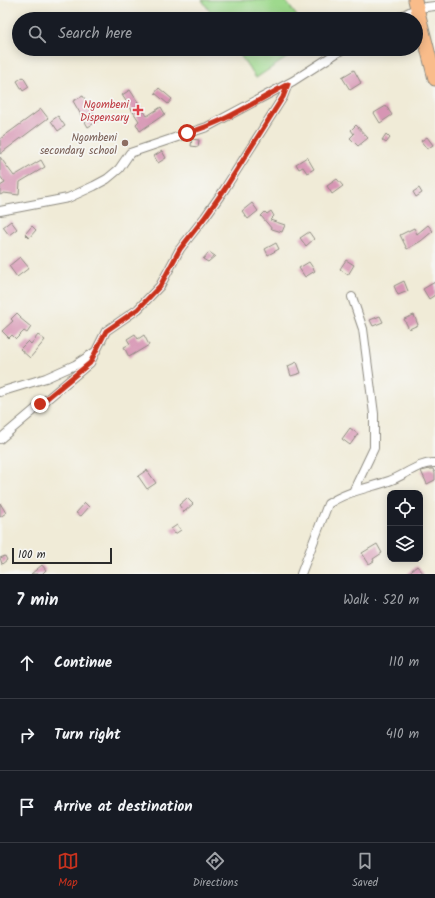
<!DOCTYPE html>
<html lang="en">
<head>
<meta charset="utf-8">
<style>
  body { margin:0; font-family:Kalam,sans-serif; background:#242831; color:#f1f3f6 }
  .controls { position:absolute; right:12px; bottom:12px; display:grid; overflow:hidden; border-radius:8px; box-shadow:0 2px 10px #0003 }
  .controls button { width:36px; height:36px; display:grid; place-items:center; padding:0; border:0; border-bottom:1px solid #363941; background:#171b24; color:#f1f3f6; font:20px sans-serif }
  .scale { position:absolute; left:12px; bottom:10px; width:100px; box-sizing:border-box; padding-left:4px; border:2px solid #2b2b2b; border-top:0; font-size:11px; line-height:14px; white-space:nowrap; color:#2b2b2b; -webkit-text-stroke:3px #f6f6f2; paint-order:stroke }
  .stop { position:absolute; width:12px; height:12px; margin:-9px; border:3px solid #c8321e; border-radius:50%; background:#fff }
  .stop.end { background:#c8321e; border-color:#fff; box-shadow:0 1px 4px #0008 }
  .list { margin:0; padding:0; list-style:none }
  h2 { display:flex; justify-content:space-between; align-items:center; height:52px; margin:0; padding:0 16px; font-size:17px }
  h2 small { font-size:13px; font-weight:400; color:#9ea1a6 }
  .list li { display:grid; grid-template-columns:26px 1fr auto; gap:12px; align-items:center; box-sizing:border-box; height:72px; padding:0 16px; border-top:1px solid #363941 }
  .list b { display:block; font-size:15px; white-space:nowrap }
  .list em { font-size:13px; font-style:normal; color:#9ea1a6 }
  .icon { flex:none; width:22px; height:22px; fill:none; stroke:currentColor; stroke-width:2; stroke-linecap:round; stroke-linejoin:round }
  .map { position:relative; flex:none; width:435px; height:574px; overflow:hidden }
  .search { position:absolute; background:#171b24; box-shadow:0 2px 10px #0003; left:12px; right:12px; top:12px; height:44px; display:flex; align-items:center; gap:10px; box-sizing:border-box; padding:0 14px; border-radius:22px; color:#9ea1a6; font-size:15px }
  .sheet { height:268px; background:#171b24 }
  nav { display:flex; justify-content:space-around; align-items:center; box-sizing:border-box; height:56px; border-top:1px solid #363941; background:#171b24; font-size:11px; color:#9ea1a6 }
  nav a { display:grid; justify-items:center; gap:2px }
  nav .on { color:#c8321e }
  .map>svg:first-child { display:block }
</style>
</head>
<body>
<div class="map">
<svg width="435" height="574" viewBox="0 0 435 574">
  <rect width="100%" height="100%" fill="#f6f6f2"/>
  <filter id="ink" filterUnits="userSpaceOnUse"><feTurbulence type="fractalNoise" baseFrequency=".025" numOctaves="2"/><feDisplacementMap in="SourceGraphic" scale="8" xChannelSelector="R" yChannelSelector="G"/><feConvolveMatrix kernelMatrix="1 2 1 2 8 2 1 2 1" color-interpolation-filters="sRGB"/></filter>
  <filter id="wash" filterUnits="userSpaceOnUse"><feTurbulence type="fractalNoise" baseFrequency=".012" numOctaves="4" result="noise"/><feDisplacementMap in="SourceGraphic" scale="16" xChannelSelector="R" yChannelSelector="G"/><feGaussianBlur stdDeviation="0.9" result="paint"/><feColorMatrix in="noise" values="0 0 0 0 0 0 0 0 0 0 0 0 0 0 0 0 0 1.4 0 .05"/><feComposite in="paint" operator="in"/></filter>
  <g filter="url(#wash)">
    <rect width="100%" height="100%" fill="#f0ebd7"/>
    <path fill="#9ed98d" stroke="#64825c" d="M202,0h83l14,19h-84z
      M236,49h64l-44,29z"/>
    <g id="blocks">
      <path fill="#d795b4" d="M354,70l7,13 -11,7 -8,-13z
        M23,77l6,10 -6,4 -6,-10z
        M159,88l13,11 -4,5 -13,-11z
        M130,90l17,26 14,-9 4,7 -25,17 -4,-7 3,-3 -17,-26z
        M83,96l15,25 -10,6 -15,-26z
        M386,106l6,9 -12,8 -6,-10z
        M41,109l7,9 -48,36v-15z
        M58,116l7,10 -7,5 -7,-10z
        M356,125l12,13 -10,8 -8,-8 4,-4 -3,-4z
        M386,134l4,4 -4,5 -4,-3z
        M427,137l6,8 -6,4 -6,-8z
        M192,139l7,1 -1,7 -7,-1z
        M162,151l4,7 -8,5 -4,-7z
        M0,157l14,19 27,-16 4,7 -25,15 -1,13 -15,-2 -4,2v-9l5,-3 -5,-7z
        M307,157l7,12 -7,4 -4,-6 -4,2 -3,-5z
        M337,179l6,7 -11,8 -5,-8z
        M419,188l3,5 -6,4 -3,-5z
        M252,203l6,8 -10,8 -6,-8z
        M271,211l3,5 -4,4 15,5 -3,7 -10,-3 -11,-13 4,-4 2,2z
        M11,221l6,8 -8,6 -6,-8z
        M428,225l5,6 -12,10 -14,8 -7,-14 14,-7 3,6z
        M32,226l4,4 -7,8 -4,-4z
        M309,232l5,7 -8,7 -6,-8z
        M276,243l3,6 -11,6 -3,-6z
        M209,252l6,4 -7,6 -5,-3z
        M20,257l9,11 -12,9 -8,-11z
        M346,260l8,5 -6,10 -8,-6z
        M309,262l6,9 -10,6 -6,-9z
        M404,281l4,10 -10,4 -4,-9z
        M435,282v13l-6,4 -6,-10z
        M17,313l4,4 -1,1 11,9 -4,6 -3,-2 -8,8 -4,-4 -3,3 -7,-7 11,-10 -2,-2z
        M414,315l4,10 -9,4 -5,-10z
        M380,316l3,6 -10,4 -3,-6z
        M135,334l3,5 6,-4 5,10 -20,12 -5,-10 6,-3 -3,-5z
        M38,335l7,5 -15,18 -10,-9 8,-8 3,3z
        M297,362l4,11 -10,3 -3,-10z
        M350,428l8,6 -8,11 -8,-6z
        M430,469h3l2,4v7l-8,4 -6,-13z
        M147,470l9,13 -9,6 -9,-13z
        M187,498l6,6 -9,8 -5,-7z
        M0,503l6,10 -6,4z
        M85,503l4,4 -8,9 -5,-3z
        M177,525l4,5 -6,4 -4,-5z
        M377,544l5,9 -9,6 1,2 -5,3 -7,-11z
        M5,556l2,4 -5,4 -2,-6z
        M42,565l4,5 -4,4h-11z
        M417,566l7,8h-17z"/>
    </g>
  </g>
  <g filter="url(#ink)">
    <use href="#blocks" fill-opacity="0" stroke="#8e8b81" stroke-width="1"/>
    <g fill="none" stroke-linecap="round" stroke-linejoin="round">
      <g stroke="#8e8b81" stroke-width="10">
        <path id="minor" d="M396,19l21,-11 18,-2
          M0,211l68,-13 26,-12 13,-7 12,-10 11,-16 77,-26 86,-46 50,-32
          M352,297l11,32 11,85v34l-21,44
          M0,392l46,-14 29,-13 20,-13
          M0,439l90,-76 16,-32 32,-22 22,-23 20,-37 25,-32 19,-27 59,-93 5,-13
          M301,574l27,-70c19,-13 41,-16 61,-23 15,-5 30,-19 46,-18"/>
      </g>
      <g stroke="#8e8b81" stroke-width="15">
        <path id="trunk" d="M415,0l20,79"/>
      </g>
      <use href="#minor" stroke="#fff" stroke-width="8"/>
      <use href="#trunk" stroke="#f9bc8a" stroke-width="13"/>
    </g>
  </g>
  <g fill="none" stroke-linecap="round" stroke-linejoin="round" filter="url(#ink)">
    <path stroke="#c8321e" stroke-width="5" d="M40,404l50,-41 16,-32 32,-22 22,-23 20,-37 25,-32 19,-27 59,-93 5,-13c-33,18 -65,39 -101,49"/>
  </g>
  <path fill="#e0444e" stroke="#f6f6f2" stroke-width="1.5" d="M136 104h4v4h4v4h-4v4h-4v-4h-4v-4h4z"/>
  <circle fill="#8d6e63" stroke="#f6f6f2" stroke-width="1.5" cx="125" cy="143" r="4"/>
  <g text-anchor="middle" stroke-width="3.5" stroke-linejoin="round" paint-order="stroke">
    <g font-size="11" fill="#be3a42" stroke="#f6f6f2" text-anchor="end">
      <text x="129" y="108">Ngombeni<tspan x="129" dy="13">Dispensary</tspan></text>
    </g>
    <g font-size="11" fill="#785e54" stroke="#f6f6f2" text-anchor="end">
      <text x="117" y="141">Ngombeni<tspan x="117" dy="13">secondary school</tspan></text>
    </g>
  </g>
</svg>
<div class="controls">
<button><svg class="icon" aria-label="locate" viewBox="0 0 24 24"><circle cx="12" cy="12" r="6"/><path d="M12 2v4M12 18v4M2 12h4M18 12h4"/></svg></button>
<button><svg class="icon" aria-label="layers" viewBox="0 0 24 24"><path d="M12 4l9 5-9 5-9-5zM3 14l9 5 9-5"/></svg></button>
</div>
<div class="scale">100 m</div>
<div class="stop" style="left:187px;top:133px"></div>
<div class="stop end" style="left:40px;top:404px"></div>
<div class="search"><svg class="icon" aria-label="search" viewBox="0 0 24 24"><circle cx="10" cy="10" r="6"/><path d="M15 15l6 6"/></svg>Search here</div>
</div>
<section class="sheet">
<h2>7 min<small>Walk · 520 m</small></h2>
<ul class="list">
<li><svg class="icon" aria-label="ahead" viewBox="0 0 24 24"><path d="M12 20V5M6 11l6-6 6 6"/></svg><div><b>Continue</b></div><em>110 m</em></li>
<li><svg class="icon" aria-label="right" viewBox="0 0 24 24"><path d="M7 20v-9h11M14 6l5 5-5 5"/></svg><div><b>Turn right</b></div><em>410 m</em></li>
<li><svg class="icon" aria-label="arrive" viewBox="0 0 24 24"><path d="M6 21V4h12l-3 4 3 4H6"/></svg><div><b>Arrive at destination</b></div></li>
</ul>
</section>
<nav>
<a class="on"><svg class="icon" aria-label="map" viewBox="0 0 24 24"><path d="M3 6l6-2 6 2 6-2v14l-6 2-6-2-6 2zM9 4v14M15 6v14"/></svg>Map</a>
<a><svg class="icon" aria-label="directions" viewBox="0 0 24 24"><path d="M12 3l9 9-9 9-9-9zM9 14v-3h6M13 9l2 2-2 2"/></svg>Directions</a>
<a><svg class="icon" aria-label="saved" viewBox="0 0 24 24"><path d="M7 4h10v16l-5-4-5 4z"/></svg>Saved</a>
</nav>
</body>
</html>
